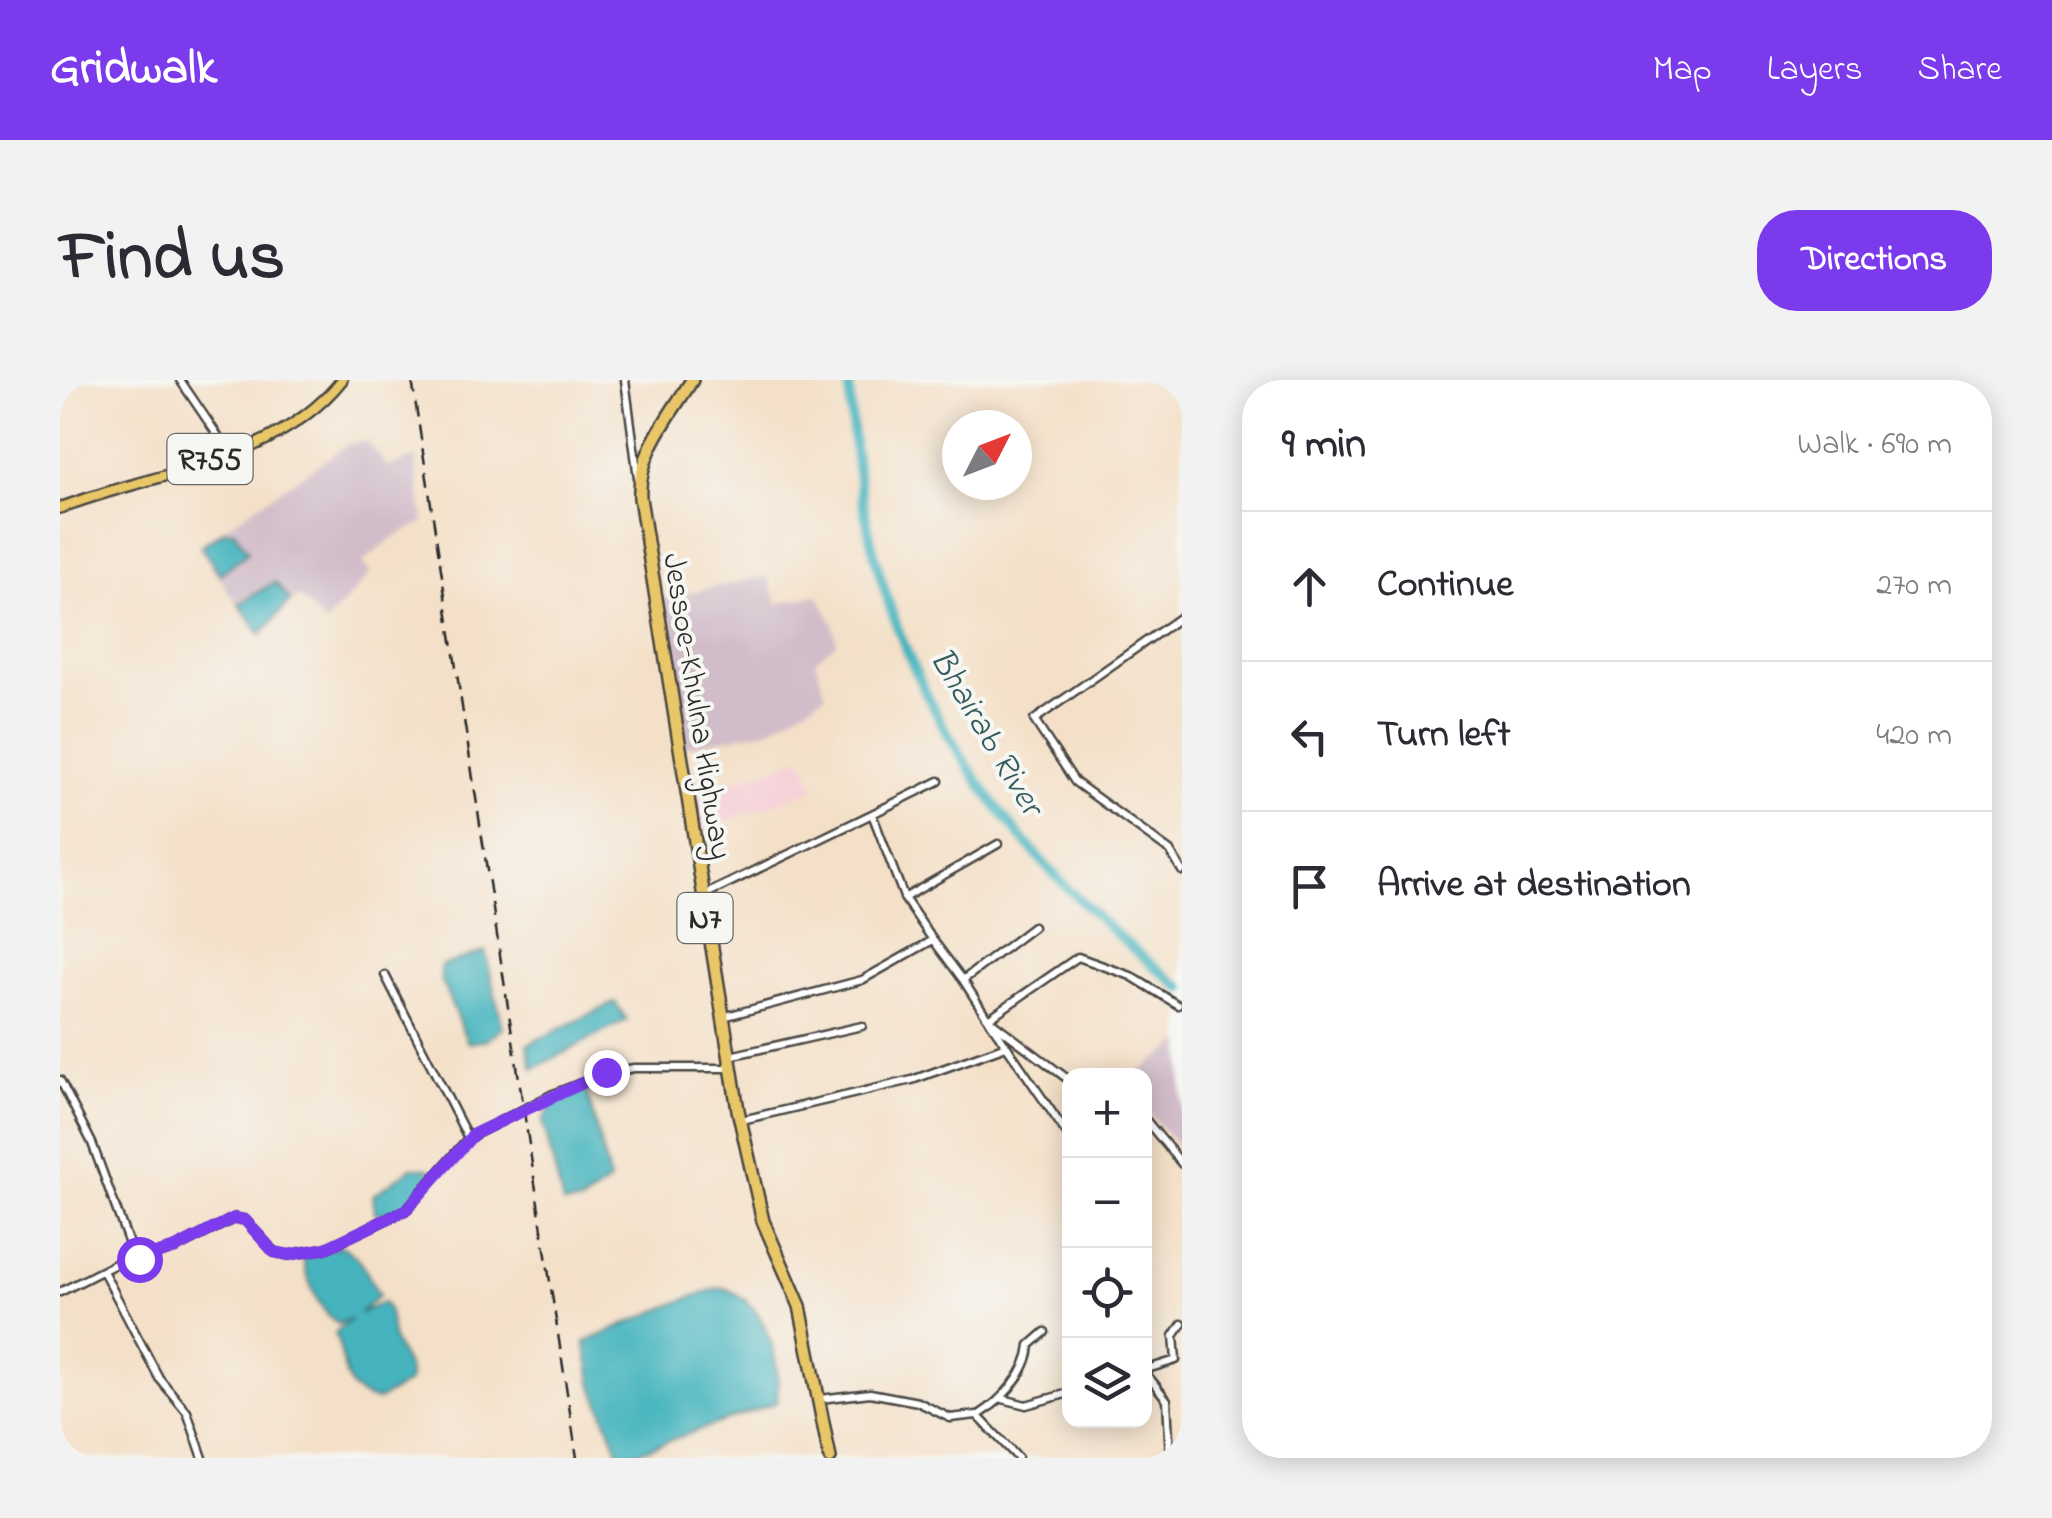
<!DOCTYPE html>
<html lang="en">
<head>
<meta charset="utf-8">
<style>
  body { margin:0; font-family:"Indie Flower",sans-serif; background:#f2f2f3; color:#2b2b33 }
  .controls { position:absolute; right:30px; bottom:30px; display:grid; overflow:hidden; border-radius:20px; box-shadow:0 5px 25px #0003 }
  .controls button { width:90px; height:90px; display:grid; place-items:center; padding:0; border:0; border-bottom:2px solid #e1e1e2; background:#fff; color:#2b2b33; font:50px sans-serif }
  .compass { position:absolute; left:882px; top:30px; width:90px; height:90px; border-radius:50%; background:#fff; box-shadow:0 5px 25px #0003; rotate:48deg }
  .stop { position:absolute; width:30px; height:30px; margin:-22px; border:8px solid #7c3aed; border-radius:50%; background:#fff }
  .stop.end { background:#7c3aed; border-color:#fff; box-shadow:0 2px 10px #0008 }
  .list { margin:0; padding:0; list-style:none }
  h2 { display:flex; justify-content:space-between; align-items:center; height:130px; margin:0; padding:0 40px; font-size:42px }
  h2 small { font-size:32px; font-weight:400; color:#7c7c81 }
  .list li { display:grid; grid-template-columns:65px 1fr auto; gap:30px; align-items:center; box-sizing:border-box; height:150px; padding:0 40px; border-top:2px solid #e1e1e2 }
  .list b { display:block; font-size:38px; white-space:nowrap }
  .list em { font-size:32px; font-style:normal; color:#7c7c81 }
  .icon { flex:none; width:55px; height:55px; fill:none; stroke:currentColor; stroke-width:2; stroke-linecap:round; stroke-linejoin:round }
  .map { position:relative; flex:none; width:1122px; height:1078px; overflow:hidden; border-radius:40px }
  header { display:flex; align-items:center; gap:60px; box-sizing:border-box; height:140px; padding:0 50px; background:#7c3aed; color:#fff }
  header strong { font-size:48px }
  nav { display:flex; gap:55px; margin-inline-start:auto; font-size:35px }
  .intro { display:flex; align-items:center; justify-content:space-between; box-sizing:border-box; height:240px; padding:0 60px }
  h1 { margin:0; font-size:70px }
  .button { padding:25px 45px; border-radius:40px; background:#7c3aed; color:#fff; font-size:35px; font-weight:700 }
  main { display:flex; gap:60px; padding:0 60px }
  aside { flex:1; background:#fff; border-radius:40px; box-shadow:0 5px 25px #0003 }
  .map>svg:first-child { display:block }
</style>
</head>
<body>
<header>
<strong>Gridwalk</strong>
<nav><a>Map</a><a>Layers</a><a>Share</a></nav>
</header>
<div class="intro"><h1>Find us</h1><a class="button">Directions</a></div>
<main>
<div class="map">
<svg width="1122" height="1078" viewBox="0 0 1122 1078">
  <rect width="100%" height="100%" fill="#f6f6f2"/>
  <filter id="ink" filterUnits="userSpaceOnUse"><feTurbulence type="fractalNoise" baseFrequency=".01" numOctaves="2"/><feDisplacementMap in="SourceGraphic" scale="20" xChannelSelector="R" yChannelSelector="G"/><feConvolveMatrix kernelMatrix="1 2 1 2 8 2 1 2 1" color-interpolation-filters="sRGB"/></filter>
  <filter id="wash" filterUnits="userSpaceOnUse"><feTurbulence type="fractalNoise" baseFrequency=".0048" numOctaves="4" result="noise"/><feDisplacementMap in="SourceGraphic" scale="40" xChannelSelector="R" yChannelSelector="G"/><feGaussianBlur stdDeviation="2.25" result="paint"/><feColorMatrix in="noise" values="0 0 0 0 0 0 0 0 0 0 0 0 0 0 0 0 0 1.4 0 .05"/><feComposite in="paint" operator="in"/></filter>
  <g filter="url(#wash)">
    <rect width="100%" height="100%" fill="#f4e0c8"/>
    <path fill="#f6cfd7" d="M743,377l12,32 -114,40 -5,-34z"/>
    <path fill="#d1bdc9" d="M307,61l21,26 27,-10 9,65 -30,15 -32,26 9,10 -46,51 -27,-29 -37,43 -64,-92 152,-102z
      M707,196l11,27 40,-8 15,28 4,20 -22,17 11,34 -57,36 -85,17 -22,-148z
      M1122,661v111l-37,-44 -1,-32 -9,-1z"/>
    <path fill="#45b4be" stroke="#387074" stroke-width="2.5" d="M164,151h10l14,21 -28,22 -19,-28z
      M215,202l15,18 -29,34 -22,-30z
      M425,571l18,77 -17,12 -18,3 -27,-63v-14z
      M555,622l12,18 -94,49 -6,-24z
      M526,708l24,93 -29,22 -18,1 -20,-82 9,-19z
      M352,788h16l3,8c-14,18 -31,42 -56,37l-2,-18z
      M282,866l18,14 19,35 -20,19 24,-12c10,13 6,19 9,33 3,18 19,26 17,47l-31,18c-40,-5 -30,-36 -43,-67l16,-14 -13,5c-19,-13 -33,-47 -35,-69z
      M664,908c43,15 58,74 53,114l-156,56 -28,-72 -8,-44c28,-11 116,-53 139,-54z"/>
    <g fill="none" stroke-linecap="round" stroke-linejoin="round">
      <path stroke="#45b4be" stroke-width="10" d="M789,0c12,264 125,450 333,608"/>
    </g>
  </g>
  <g filter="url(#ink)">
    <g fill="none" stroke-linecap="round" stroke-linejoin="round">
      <g stroke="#494643" stroke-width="11">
        <path id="minor" d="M120,0l38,56 6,19
          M565,0l13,98
          M1122,236l-148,104 41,62 95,69 12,20
          M812,434l67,-33
          M642,516l170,-82 32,83
          M873,560l30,40 70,-53
          M325,595l83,163
          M903,600l25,39 90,-62 53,19 47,29
          M663,637l139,-37 71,-40 -29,-42 94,-54
          M670,676l132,-30
          M0,700l32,63 41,112 6,4 37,-11 59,-30 10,2 29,32 15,3 37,-7 80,-38 62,-72 85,-44 53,-21 28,-5h96
          M1009,700l-81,-61 81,118
          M1084,738l38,46
          M682,740l170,-40 94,-34
          M43,891l56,107 28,34 16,46
          M0,912l73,-37
          M1084,990l32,-10 -2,-24 8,-12
          M1084,991l23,29 3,58
          M760,1019l50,-6 48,9 32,16 27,-3 41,43
          M943,1019l23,6 43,-12
          M919,1035c22,-14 49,-42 51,-70l15,-13"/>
      </g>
      <g stroke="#494643" stroke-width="14">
        <path id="major" d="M0,128c95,-37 215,-44 282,-128"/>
      </g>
      <g stroke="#494643" stroke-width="16">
        <path id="highway" d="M632,0c-22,36 -55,74 -52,118l98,612 25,111 37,85 30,152"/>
      </g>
      <use href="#minor" stroke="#fff" stroke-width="6"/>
      <use href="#major" stroke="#e9c769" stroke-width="9"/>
      <use href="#highway" stroke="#e9c769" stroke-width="11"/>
      <path stroke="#2b2b2b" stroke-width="2.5" stroke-dasharray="15 8" stroke-linecap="butt" d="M352,0l165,1078"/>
    </g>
  </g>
  <g fill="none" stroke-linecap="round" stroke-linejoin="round" filter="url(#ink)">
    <path stroke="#7c3aed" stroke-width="12" d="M79,879l37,-11 58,-30 11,2 29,32 15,3 37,-7 80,-38 68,-76 132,-62"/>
  </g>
  <g text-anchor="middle" stroke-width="8" stroke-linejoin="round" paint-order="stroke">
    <g fill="#f6f6f2" stroke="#686867" stroke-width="2.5">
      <rect x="107.5" y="54" width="85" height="50" rx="8"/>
      <rect x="617.5" y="513" width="55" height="50" rx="8"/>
    </g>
    <g font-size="30" font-weight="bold" fill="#2b2b2b">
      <text x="150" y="89">R755</text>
      <text x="645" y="548">N7</text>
    </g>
    <g font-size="32" fill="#2b2b2b" stroke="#f6f6f2">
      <text transform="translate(639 326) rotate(81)" y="11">Jessoe-Khulna Highway</text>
    </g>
    <g font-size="35" font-style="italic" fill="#345b5e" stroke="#f6f6f2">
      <text transform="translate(928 351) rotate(59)" y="12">Bhairab River</text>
    </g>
  </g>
</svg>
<div class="controls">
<button>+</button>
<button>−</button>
<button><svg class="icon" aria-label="locate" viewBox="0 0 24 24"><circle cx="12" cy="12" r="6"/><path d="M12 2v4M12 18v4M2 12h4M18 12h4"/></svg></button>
<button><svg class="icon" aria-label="layers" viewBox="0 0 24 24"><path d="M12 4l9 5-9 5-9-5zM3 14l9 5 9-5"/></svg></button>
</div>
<svg class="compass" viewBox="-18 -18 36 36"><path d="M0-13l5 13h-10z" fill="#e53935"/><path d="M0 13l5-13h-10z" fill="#7c7c81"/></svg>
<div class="stop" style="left:79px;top:879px"></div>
<div class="stop end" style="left:546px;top:692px"></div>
</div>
<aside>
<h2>9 min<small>Walk · 690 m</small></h2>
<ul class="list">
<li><svg class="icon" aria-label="ahead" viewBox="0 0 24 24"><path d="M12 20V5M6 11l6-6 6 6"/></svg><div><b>Continue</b></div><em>270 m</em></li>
<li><svg class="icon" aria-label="left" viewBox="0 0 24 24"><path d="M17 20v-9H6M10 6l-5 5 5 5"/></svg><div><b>Turn left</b></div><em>420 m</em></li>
<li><svg class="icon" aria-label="arrive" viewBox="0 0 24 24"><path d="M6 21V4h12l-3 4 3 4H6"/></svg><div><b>Arrive at destination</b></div></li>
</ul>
</aside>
</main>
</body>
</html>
